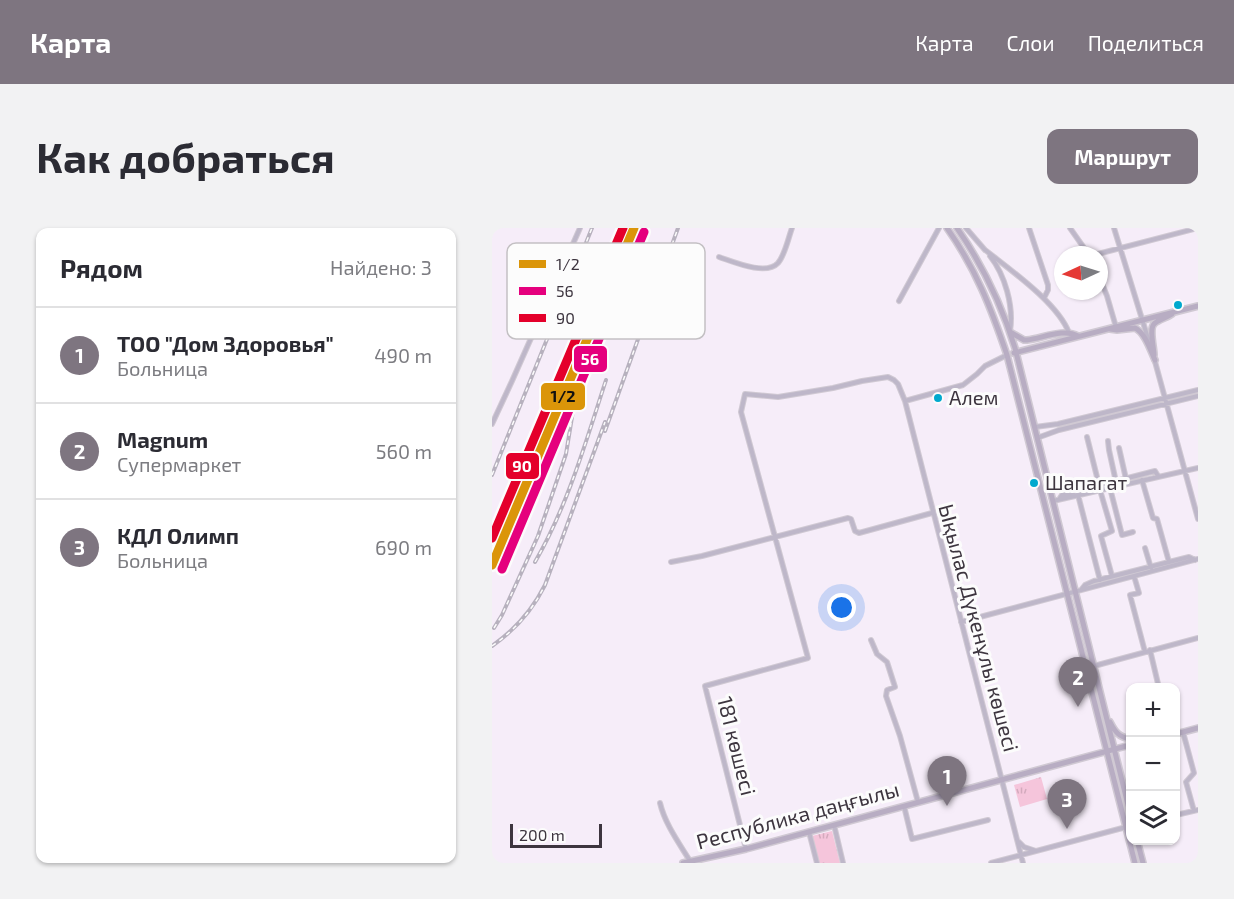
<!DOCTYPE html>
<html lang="ru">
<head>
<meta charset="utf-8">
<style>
  body { margin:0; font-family:"Exo 2",sans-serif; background:#f2f2f3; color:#2b2b33 }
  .controls { position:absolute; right:18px; bottom:18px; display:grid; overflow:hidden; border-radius:12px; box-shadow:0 2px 4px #0004 }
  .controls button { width:54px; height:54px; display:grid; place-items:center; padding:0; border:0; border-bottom:2px solid #e1e1e2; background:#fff; color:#2b2b33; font:30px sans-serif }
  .compass { position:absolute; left:562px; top:18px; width:54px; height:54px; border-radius:50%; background:#fff; box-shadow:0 2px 4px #0004; rotate:266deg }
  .scale { position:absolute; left:18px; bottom:15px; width:92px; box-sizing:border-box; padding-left:6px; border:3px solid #3d353f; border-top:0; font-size:16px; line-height:21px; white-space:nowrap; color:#3d353f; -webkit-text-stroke:4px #fcfcfc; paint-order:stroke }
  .you { position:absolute; left:350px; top:380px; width:21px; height:21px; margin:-15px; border:4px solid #fff; border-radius:50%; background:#1a73e8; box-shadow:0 0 0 9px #1a73e833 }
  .badge { display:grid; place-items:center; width:39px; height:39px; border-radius:50%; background:#7e7580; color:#fff; font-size:20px; font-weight:700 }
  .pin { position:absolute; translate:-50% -50px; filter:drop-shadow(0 2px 3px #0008) }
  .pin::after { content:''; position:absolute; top:32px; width:21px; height:18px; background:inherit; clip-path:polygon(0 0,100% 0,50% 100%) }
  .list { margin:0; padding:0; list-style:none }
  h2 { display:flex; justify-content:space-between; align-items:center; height:78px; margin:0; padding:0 24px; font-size:26px }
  h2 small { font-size:20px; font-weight:400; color:#7c7c81 }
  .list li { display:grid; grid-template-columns:39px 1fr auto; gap:18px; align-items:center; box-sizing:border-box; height:96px; padding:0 24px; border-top:2px solid #e1e1e2 }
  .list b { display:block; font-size:22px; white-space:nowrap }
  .list p { margin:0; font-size:20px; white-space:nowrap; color:#7c7c81 }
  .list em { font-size:20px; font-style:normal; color:#7c7c81 }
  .icon { flex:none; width:33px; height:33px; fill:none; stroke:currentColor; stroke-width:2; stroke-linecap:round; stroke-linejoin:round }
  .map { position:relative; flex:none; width:706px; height:635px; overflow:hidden; border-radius:12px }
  header { display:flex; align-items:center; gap:36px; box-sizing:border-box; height:84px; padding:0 30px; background:#7e7580; color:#fff }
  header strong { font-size:28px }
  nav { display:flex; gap:33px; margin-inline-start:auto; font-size:21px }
  .intro { display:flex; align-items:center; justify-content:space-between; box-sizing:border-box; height:144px; padding:0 36px }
  h1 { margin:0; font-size:42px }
  .button { padding:15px 27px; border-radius:12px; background:#7e7580; color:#fff; font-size:21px; font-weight:700 }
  main { display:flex; gap:36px; padding:0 36px }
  aside { flex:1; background:#fff; border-radius:12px; box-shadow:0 2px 4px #0004 }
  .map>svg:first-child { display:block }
</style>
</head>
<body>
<header>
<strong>Карта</strong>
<nav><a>Карта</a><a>Слои</a><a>Поделиться</a></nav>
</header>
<div class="intro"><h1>Как добраться</h1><a class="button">Маршрут</a></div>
<main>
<aside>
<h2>Рядом<small>Найдено: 3</small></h2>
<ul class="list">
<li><span class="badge">1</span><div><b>ТОО &quot;Дом Здоровья&quot;</b><p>Больница</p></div><em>490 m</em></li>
<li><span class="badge">2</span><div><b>Magnum</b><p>Супермаркет</p></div><em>560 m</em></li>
<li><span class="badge">3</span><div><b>КДЛ Олимп</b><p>Больница</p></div><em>690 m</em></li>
</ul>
</aside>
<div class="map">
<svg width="706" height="635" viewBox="0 0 706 635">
  <defs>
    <pattern id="grass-tufts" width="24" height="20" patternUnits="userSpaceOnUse" patternTransform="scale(1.5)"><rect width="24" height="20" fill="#f5c5db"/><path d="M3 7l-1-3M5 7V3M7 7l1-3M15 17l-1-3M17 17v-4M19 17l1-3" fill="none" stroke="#d3aabd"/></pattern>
  </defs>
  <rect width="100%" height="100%" fill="#f6edf9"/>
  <path fill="url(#grass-tufts)" d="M549,549l6,22 -27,8 -6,-22z
    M340,603l8,32h-21l-7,-27z"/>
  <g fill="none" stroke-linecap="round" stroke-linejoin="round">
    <g stroke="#d0c9d3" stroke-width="6">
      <path id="minor" d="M474,0l19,22
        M537,0l19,57v5l-4,8
        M578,0l19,27
        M622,0l36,117
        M492,21c25,20 74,54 85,84
        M602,27l104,-27
        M498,28c15,19 24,50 20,75
        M227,29c15,5 47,19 59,6 7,-8 10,-24 14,-35
        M607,48l8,20 9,31
        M407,73l40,-73
        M662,130l44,161
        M413,173l58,-16 14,-11 8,-8 22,-11
        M0,196l20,-43 68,-153
        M543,199l23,-3 140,-34
        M595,209l12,48
        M545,210l22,-8 139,-34
        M616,213l1,9 7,32
        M627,220l7,31
        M650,252l11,38 4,1 12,43
        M618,260l12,47 11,-3
        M608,262l12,41 -11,5 11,40
        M586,267l22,85
        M568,270l2,-3 93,-24 3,5
        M561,273l145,-33
        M653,320l6,20
        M179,334l31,-6 146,-38 3,1 4,12 4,2 73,-20
        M642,348l5,17 -9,2 15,57
        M589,362l4,-5 9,-4 95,-24 6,3
        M469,394l237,-63
        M379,412l6,14 10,8 8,25 -8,3 -1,6 14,40 18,66
        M658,422l9,38
        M602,438l104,-28
        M691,504l11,41 -8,9 8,29
        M168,575c5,21 19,40 30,58
        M412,578l8,33 76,-19
        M684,587l22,-5
        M342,597l9,38
        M317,604l8,31
        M527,614l5,5 12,4
        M254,621l-41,-163 103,-28 -67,-246 4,-18 33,3 55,-9 29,-7 26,-4 6,3 4,4 7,17 118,462
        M499,635l139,-37"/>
    </g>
    <g stroke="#d0c9d3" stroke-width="8">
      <path id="major" d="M455,0c29,41 44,80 60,127l128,508
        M465,0c25,36 45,78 58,120l115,465
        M618,101l7,1 18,-2c10,5 15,21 20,32
        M518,104l14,8h3c16,-2 37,-12 51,-4
        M522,125l184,-47
        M662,127c0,-7 -5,-26 0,-31 2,-3 14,-7 18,-10
        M618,494c5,10 9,15 20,17
        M684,506l22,-6
        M645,612l6,23
        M191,635l63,-14 384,-104"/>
    </g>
    <use href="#minor" stroke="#beb7c9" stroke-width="4"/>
    <use href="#major" stroke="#b8adc3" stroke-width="5"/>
    <g stroke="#b7b1be" stroke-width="4">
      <path id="rail" d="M113,203l73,-203
        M0,247l100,-247
        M0,329l139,-329
        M43,334c33,-57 51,-121 71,-182
        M2,400l8,-13 36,-79 28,-82 7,-43 11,-42 58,-141
        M0,418c23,-16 40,-35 53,-61l60,-163"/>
    </g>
    <use href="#rail" stroke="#fcfcfc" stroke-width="1.5" stroke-dasharray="4.5" stroke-linecap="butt"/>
    <g stroke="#fcfcfc" stroke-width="14">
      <path id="rail-1" d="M0,337l142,-337"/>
    </g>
    <g stroke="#fcfcfc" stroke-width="14">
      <path id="rail-2" d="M10,341l142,-337"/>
    </g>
    <g stroke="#fcfcfc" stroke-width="14">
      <path id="rail-3" d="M0,310l131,-310"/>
    </g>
    <use href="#rail-1" stroke="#db9509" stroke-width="9"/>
    <use href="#rail-2" stroke="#e5007d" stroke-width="9"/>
    <use href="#rail-3" stroke="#e4002b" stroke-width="9"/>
  </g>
  <g fill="#00a9ce" stroke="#fcfcfc" stroke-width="2">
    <circle cx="686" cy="77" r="5"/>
    <circle cx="446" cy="170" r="5"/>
    <circle cx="542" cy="255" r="5"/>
  </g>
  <g text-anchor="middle" stroke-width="6" stroke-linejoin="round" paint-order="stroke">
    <g font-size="20" fill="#3d353f" stroke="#fcfcfc" text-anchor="start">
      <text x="457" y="177">Алем</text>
      <text x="553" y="262">Шапагат</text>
    </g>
    <g font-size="21" fill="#3d353f" stroke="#fcfcfc">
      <text transform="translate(486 400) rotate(75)" y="7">Ықылас Дүкенұлы көшесі</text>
      <text transform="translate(244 518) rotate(76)" y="7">181 көшесі</text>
      <text transform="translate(306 588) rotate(-15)" y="7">Республика даңғылы</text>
    </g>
  </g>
  <rect x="15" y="15" width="198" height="96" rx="9" fill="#fcfcfc" stroke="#c3c0c3" stroke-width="1.5"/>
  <rect x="27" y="32" width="27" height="8" fill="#db9509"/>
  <rect x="27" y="59" width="27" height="8" fill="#e5007d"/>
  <rect x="27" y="86" width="27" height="8" fill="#e4002b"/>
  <g font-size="16" fill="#3d353f">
    <text x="64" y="42">1/2</text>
    <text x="64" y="69">56</text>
    <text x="64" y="96">90</text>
  </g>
  <g stroke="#fcfcfc" stroke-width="2">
    <rect x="81" y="117" width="35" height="28" rx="6" fill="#e5007d"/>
    <rect x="48" y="154" width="46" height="29" rx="6" fill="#db9509"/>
    <rect x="13" y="224" width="35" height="28" rx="6" fill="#e4002b"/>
  </g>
  <g font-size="16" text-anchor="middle" font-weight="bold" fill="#fff">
    <text x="98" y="137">56</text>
    <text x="30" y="244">90</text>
  </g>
  <g font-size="16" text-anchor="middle" font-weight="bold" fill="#111">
    <text x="71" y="174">1/2</text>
  </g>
</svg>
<div class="controls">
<button>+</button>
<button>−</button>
<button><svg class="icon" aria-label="layers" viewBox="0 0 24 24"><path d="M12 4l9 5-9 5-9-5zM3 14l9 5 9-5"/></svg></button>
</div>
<svg class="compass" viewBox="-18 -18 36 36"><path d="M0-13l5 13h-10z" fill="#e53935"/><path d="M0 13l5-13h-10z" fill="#7c7c81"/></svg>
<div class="scale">200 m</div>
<div class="you"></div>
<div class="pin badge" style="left:455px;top:578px">1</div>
<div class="pin badge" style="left:586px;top:479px">2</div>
<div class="pin badge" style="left:575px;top:601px">3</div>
</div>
</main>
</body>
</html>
